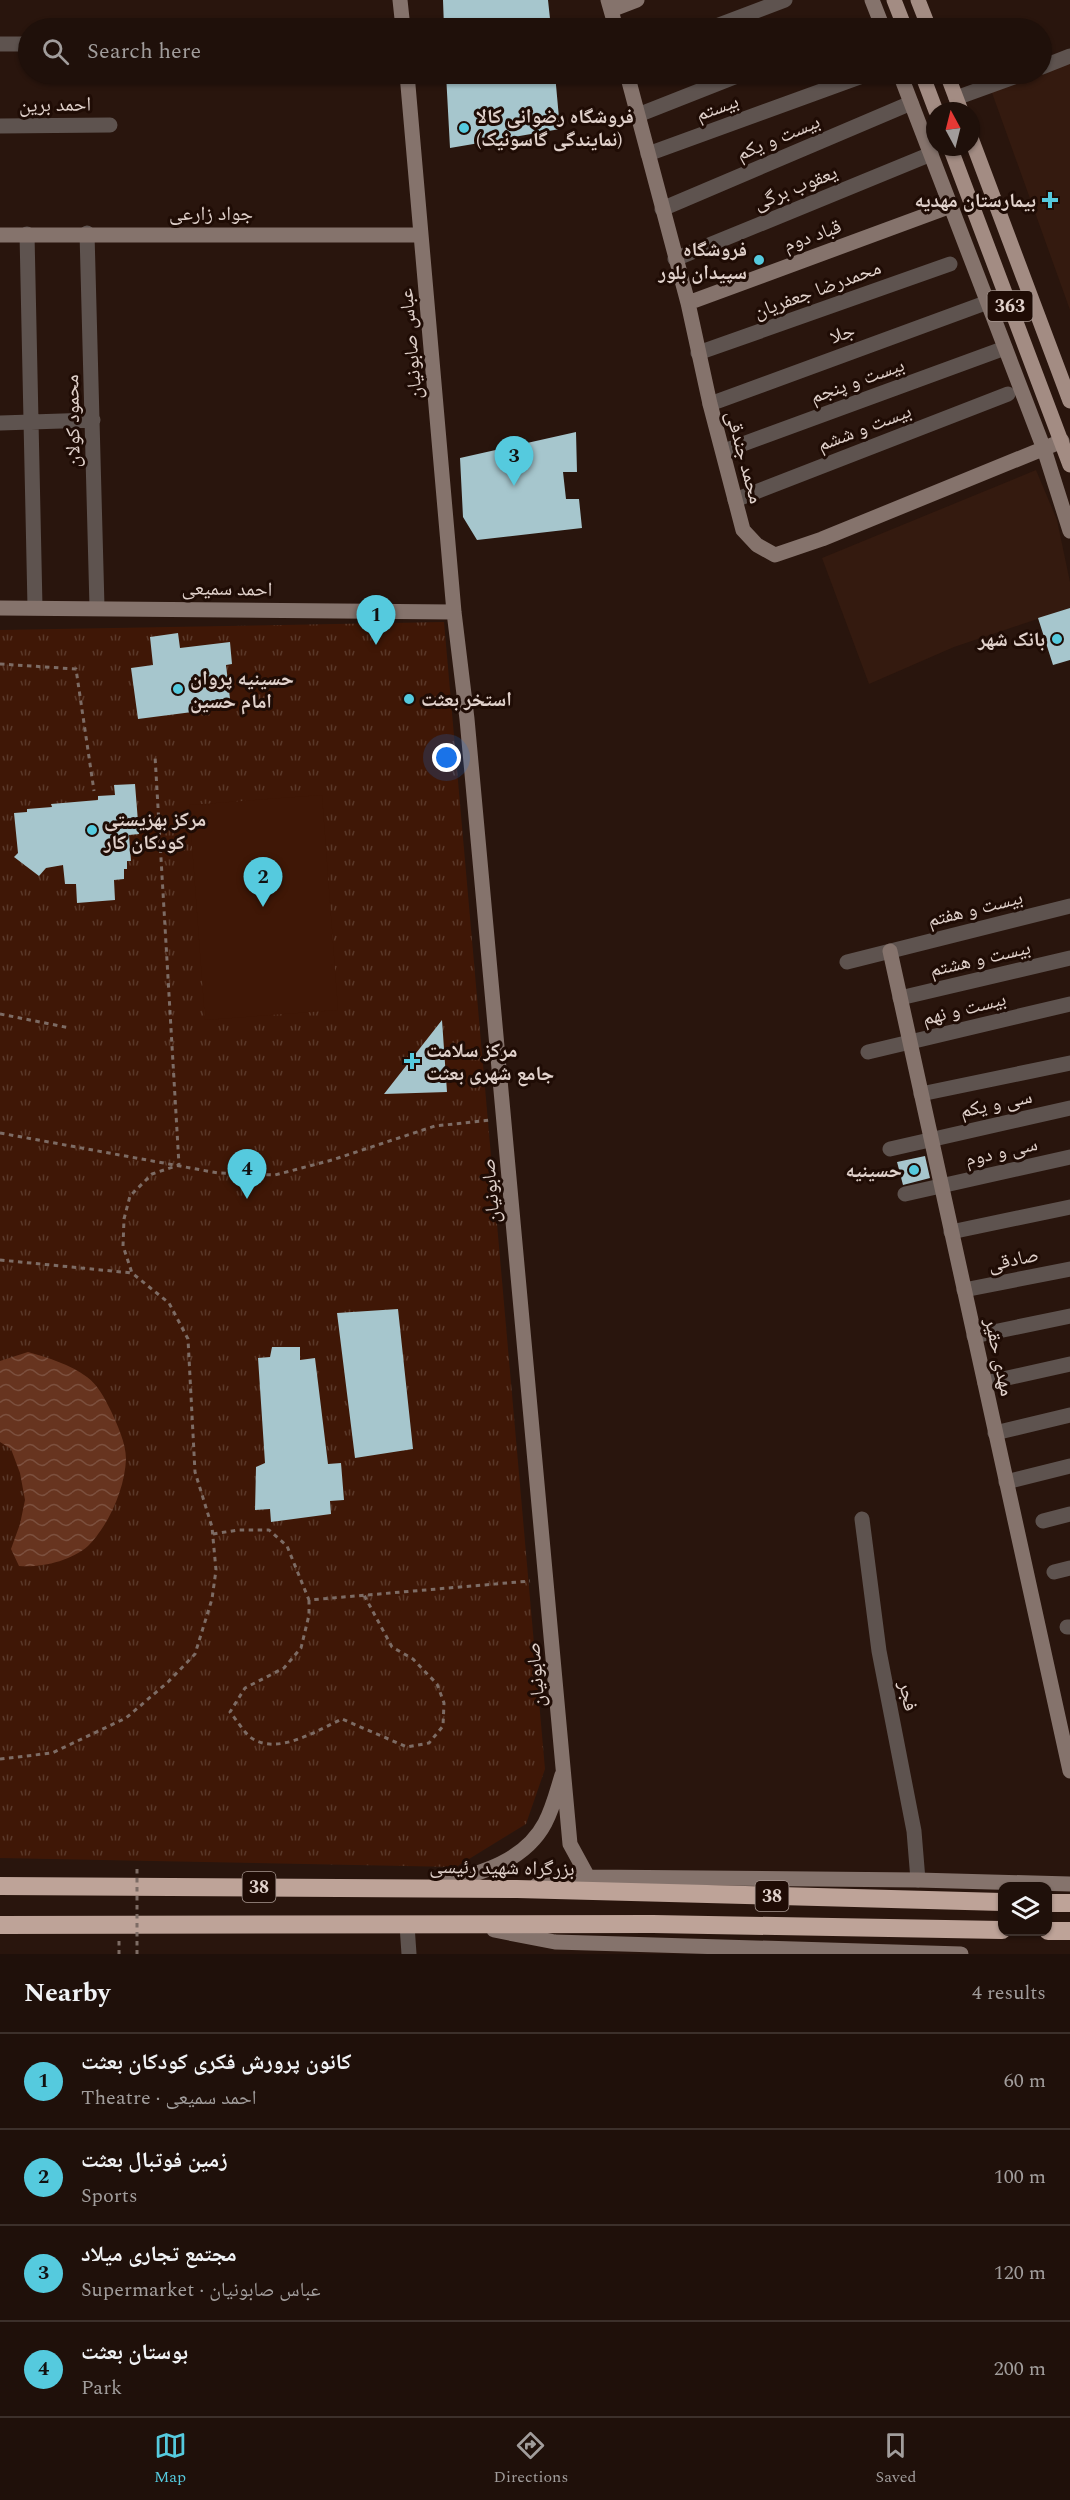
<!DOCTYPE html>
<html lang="en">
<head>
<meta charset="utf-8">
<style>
  body { margin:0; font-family:Spectral,"Noto Naskh Arabic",serif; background:#271913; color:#f1f3f6 }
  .controls { position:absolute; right:18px; bottom:18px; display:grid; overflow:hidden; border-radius:12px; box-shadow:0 2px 4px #0004 }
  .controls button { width:54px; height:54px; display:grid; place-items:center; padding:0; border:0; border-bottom:2px solid #3c302b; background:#1f100a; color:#f1f3f6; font:30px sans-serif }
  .compass { position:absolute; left:926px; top:102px; width:54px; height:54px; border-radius:50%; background:#1f100a; box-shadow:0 2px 4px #0004; rotate:353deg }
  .you { position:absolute; left:447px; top:758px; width:21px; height:21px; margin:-15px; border:4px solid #fff; border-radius:50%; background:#1a73e8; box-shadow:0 0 0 9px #1a73e833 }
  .badge { display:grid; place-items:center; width:39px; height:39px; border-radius:50%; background:#55cade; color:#111; font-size:20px; font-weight:700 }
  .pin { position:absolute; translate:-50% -50px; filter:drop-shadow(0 2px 3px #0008) }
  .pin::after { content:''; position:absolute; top:32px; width:21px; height:18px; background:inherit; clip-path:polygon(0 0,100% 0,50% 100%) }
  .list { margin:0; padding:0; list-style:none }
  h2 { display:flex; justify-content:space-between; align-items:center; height:78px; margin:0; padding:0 24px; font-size:26px }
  h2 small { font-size:20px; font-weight:400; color:#a19d9c }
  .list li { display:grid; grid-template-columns:39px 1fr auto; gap:18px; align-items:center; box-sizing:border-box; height:96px; padding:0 24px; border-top:2px solid #3c302b }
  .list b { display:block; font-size:22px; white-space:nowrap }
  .list p { margin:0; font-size:20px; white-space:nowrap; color:#a19d9c }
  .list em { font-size:20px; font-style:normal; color:#a19d9c }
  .icon { flex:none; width:33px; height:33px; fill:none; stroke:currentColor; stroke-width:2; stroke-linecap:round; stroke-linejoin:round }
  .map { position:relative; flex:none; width:1070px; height:1954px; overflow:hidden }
  .search { position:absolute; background:#1f100a; box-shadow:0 2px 4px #0004; left:18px; right:18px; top:18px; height:66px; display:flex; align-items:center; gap:15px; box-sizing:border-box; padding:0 21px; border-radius:33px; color:#a19d9c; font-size:22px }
  .sheet { height:462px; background:#1f100a }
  nav { display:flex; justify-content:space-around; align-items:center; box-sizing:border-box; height:84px; border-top:2px solid #3c302b; background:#1f100a; font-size:16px; color:#a19d9c }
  nav a { display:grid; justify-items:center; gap:3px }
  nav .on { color:#55cade }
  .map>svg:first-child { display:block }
</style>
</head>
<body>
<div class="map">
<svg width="1070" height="1954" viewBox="0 0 1070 1954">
  <defs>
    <pattern id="park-tufts" width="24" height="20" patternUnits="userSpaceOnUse" patternTransform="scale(1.5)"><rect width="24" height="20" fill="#3f1706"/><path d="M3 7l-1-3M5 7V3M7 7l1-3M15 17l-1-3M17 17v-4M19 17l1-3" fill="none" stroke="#5a3829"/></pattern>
    <pattern id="water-waves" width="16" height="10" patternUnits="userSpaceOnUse" patternTransform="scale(1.5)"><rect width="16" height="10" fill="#67341f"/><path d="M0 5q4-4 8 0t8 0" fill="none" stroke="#7c503e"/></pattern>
  </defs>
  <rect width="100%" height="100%" fill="#29150d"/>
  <path fill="#341a0f" d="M1070,61v249l-79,-220 51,-16z
    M1036,470l21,50 13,62v26l-116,39 -85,37 -47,-126z"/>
  <path fill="url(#park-tufts)" d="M444,622l101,1147 -19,55 -70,43 -456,-9v-1228z"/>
  <path fill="#3f1706" d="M322,795l16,215 -133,10 -16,-215z"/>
  <path fill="url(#water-waves)" d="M28,1352c20,6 42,12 59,25 11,8 18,22 24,34 6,13 15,32 15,48 -1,29 -17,66 -38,87 -17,15 -47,22 -69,20l-8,-17 9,-25 5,-24 -5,-27 -9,-24 -11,-7v-81z"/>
  <path fill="#a6c6cd" d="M443,0h105l3,28h-107z
    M446,74h109l5,55 -110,19z
    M576,432l1,40h-14l3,27h13l3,29 -105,12 -14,-23 -3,-59z
    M1070,608v52l-17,5 -15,-47z
    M178,633l2,15 50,-6 2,22 -6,1 5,42 -93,12 -7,-51 22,-3 -3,-28z
    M135,784l4,50 -10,1 2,26h-4v8h-3v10l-10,1 1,20 -38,3 -1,-19h-11l-2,-19 -17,3 -7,8 -25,-19 4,-4 -4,-40 13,-1v-3l25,-2 -1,-3 47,-4v-4l17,-1 -1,-10z
    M442,1020l5,72 -63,2z
    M925,1156l5,22 -27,7 -6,-23z
    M398,1309l15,140 -58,9 -18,-145z
    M272,1347h28v13l15,-2 13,106 13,-1 3,37 -14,1 1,13 -60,8 -1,-13 -15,1 1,-43 9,-4 -7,-105 12,-1z"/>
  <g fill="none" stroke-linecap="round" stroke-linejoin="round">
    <path stroke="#7d6c65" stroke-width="3" stroke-dasharray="4.5 4.5" stroke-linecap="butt" d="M0,664l76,5 18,122
      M0,1014l70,14
      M0,1133l218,40 57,2 57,-15 103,-34 56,-6
      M0,1260l132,13
      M213,1534l25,-4h31l18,16 22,54 221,-19
      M309,1600v15l-8,33 -17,20 -39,20 -15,24c6,7 13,19 20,25 26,20 68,-7 92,-18l65,28 22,-4 14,-17 1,-23 -7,-19 -24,-25 -21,-12 -28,-52
      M0,1759l52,-6 74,-35 42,-36 27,-28 17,-55 4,-29 -4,-43 -17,-55 -7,-133 -19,-36 -37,-30 -9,-27 1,-27 6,-23 22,-22 27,-9 -24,-409
      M119,1941v13"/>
    <path stroke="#5e534f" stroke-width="15" d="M711,28l74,-28
      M856,28l6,-2
      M0,44h28
      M1042,67l28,-11
      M956,98l66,-24
      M638,115l104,-41
      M0,126l110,-1
      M648,154l220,-80
      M662,209l249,-106
      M87,233l10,374
      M27,234l8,373
      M675,259l256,-105
      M698,353l252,-89
      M710,404l278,-102
      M0,423l93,-3
      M724,451l281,-103
      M735,500l273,-106
      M847,962l223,-56
      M900,998l170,-40
      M868,1052l202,-48
      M921,1094l149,-31
      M890,1149l180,-41
      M905,1194l165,-37
      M951,1232l119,-25
      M964,1290l106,-21
      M974,1336l96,-20
      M985,1383l85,-19
      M995,1433l75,-18
      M1006,1482l64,-16
      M862,1519l17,132 35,180 4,49
      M1043,1521l27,-7
      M1054,1572l16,-4
      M1067,1627h3
      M407,1925l2,29"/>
    <path stroke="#85736c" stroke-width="15" d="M400,0l3,28
      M608,0l8,28
      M872,0l11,28
      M611,10l26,-10
      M407,74l47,538 13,107 103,1125 18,33 43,11
      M627,74l61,229 22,101 33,126 14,15 18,10 47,-16 240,-98
      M900,74l144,375 26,82
      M0,235h421
      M688,303l263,-97
      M0,608l454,4
      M890,951l180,820
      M437,1885c40,-11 87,-22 108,-62 8,-15 12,-32 17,-48
      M537,1885l51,-8 330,3 152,4
      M494,1930l61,12 406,12"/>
    <path stroke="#a38c83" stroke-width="15" d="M894,0l11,28
      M918,0l11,28
      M922,74l14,37
      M947,74l14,37
      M971,138l99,263
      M950,147l120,318"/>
    <path stroke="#bea398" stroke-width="18" d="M0,1886l517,3 485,13
      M1048,1903h22
      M0,1925l653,-1 349,6
      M1048,1931h22"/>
    <path stroke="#7d6c65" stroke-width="3" stroke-dasharray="4.5 4.5" stroke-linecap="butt" d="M137,1869v85"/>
  </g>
  <g fill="#55cade" stroke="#1f0c05" stroke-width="2">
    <circle cx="464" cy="128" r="6"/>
    <path d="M1047 191h6v6h6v6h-6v6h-6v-6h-6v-6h6z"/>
    <circle cx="759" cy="260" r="6"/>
    <circle cx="1057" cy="639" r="6"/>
    <circle cx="178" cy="689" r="6"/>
    <circle cx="409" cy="699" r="6"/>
    <circle cx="92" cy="830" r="6"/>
    <path d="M409 1052h6v6h6v6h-6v6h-6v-6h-6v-6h6z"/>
    <circle cx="914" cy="1170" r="6"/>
  </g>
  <g text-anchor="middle" stroke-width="6" stroke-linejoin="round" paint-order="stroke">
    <g fill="#1f0c05" stroke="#a79790" stroke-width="1.5">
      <rect x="987.5" y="291" width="45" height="30" rx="4.5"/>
      <rect x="242.5" y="1872" width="33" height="30" rx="4.5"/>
      <rect x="755.5" y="1881" width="33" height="30" rx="4.5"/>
    </g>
    <g font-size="18" font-weight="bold" fill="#e1d2cc">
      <text x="1010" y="312">363</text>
      <text x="259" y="1893">38</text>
      <text x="772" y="1902">38</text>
    </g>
    <g font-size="20" fill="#e1d2cc" stroke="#1f0c05">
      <text transform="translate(55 104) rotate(-1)" y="7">احمد برین</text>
      <text transform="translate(717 107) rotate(-20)" y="7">بیستم</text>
      <text transform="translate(778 137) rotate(-23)" y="7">بیست و یکم</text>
      <text transform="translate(795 187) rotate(-22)" y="7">یعقوب برگی</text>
      <text x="211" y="220">جواد زارعی</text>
      <text transform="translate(812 235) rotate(-20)" y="7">قباد دوم</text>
      <text transform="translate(817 289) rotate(-20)" y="7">محمدرضا جعفریان</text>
      <text transform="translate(842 333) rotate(-20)" y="7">جلا</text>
      <text transform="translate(410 344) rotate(-95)" y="7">عباس صابونیان</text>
      <text transform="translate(857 380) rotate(-20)" y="7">بیست و پنجم</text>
      <text transform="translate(72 421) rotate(-91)" y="7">محمود کولان</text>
      <text transform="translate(864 427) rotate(-21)" y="7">بیست و ششم</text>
      <text transform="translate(745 457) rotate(75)" y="7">محمد جندقی</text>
      <text transform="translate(227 588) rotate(1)" y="7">احمد سمیعی</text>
      <text transform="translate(975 908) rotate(-14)" y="7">بیست و هفتم</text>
      <text transform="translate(980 958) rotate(-13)" y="7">بیست و هشتم</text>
      <text transform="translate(964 1008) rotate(-14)" y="7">بیست و نهم</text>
      <text transform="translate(996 1103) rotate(-12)" y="7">سی و یکم</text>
      <text transform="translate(1001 1151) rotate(-13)" y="7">سی و دوم</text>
      <text transform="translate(490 1191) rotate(-95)" y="7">صابونیان</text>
      <text transform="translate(1013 1259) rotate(-12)" y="7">صادقی</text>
      <text transform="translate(1000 1357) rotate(78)" y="7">مهدی حقیر</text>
      <text transform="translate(535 1675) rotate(-95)" y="7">صابونیان</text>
      <text transform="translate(909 1696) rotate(79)" y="7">فجر</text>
      <text transform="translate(502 1867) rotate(1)" y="7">بزرگراه شهید رئیسی</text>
    </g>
    <g font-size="20" font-weight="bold" fill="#e1d2cc" stroke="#1f0c05" text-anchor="start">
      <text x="476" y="123">فروشگاه رضوانی کالا<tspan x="476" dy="23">(نمایندگی گاسونیک)</tspan></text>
      <text x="1036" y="207" text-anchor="end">بیمارستان مهدیه</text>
      <text x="747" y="256" text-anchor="end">فروشگاه<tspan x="747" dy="23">سپیدان بلور</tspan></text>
      <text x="1045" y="646" text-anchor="end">بانک شهر</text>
      <text x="190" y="685">حسینیه پروان<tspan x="190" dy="23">امام حسین</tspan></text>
      <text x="421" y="706">استخر بعثت</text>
      <text x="104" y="826">مرکز بهزیستی<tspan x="104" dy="23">کودکان کار</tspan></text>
      <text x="426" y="1057">مرکز سلامت<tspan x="426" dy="23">جامع شهری بعثت</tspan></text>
      <text x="902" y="1177" text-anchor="end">حسینیه</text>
    </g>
  </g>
</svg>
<div class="controls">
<button><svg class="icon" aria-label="layers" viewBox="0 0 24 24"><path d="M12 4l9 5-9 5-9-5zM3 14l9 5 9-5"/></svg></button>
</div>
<svg class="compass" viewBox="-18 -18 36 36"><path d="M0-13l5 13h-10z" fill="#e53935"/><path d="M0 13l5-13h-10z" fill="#a19d9c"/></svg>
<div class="you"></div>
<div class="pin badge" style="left:376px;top:645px">1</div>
<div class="pin badge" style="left:263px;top:907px">2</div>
<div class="pin badge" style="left:514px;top:486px">3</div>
<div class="pin badge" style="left:247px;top:1199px">4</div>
<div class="search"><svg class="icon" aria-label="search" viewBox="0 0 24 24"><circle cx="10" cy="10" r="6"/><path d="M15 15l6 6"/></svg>Search here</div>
</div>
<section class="sheet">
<h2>Nearby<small>4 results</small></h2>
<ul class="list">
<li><span class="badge">1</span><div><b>کانون پرورش فکری کودکان بعثت</b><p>Theatre · احمد سمیعی</p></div><em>60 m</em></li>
<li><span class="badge">2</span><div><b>زمین فوتبال بعثت</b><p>Sports</p></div><em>100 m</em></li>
<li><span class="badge">3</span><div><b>مجتمع تجاری میلاد</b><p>Supermarket · عباس صابونیان</p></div><em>120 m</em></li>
<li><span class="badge">4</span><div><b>بوستان بعثت</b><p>Park</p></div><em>200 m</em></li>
</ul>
</section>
<nav>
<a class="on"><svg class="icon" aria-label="map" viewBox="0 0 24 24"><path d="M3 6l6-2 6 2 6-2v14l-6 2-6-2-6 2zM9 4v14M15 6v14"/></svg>Map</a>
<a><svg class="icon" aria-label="directions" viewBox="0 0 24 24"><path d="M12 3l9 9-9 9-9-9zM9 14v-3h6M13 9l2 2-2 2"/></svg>Directions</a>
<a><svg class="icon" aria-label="saved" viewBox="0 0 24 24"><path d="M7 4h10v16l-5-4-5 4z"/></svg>Saved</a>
</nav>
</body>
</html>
